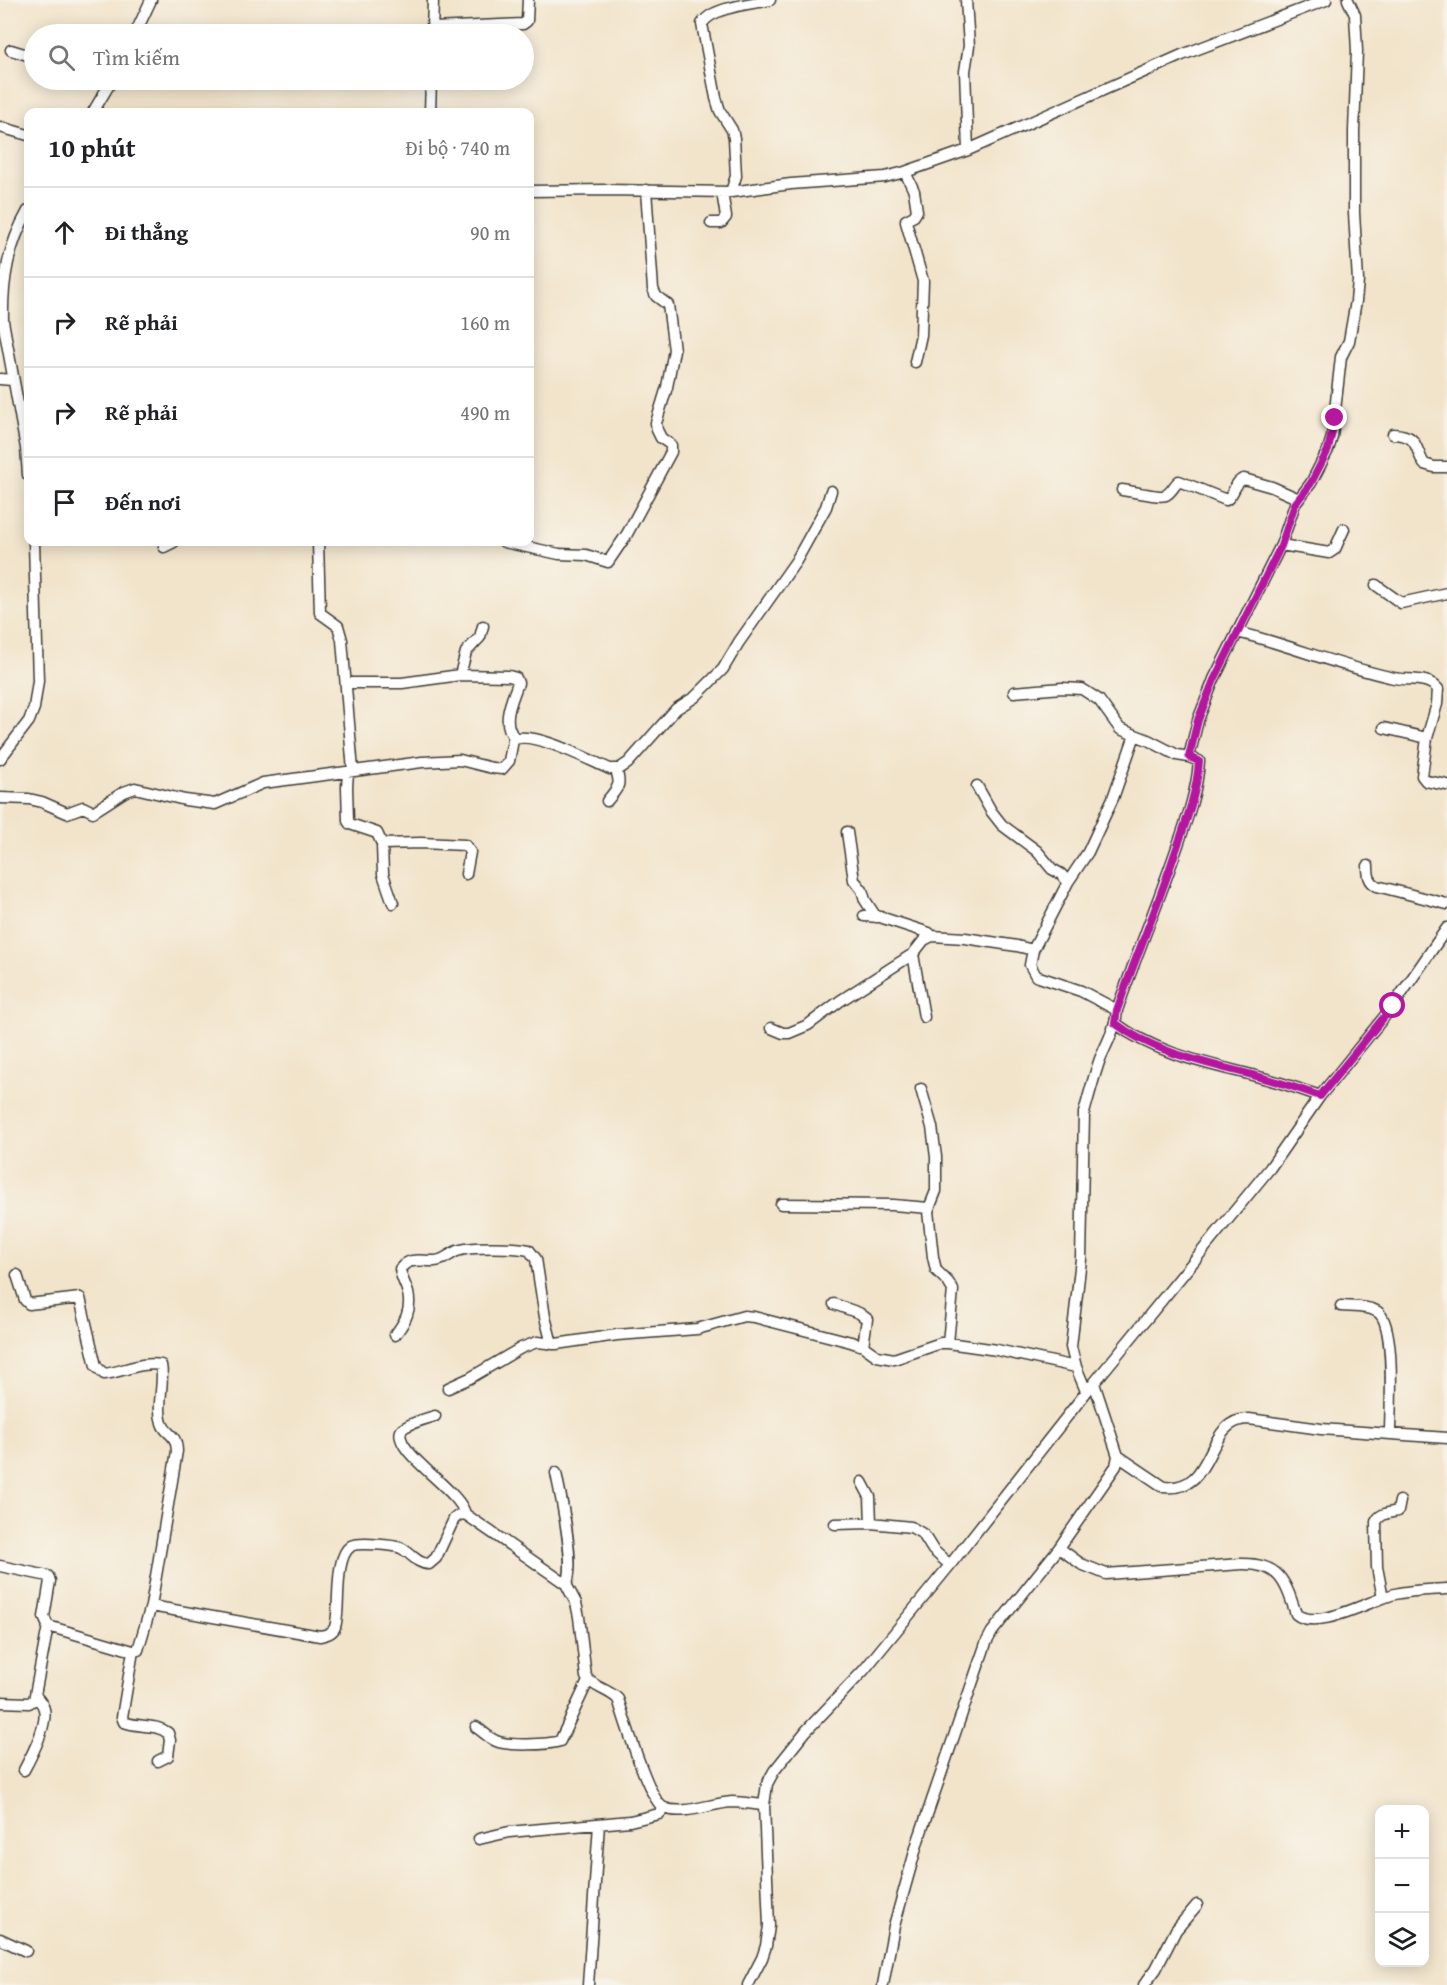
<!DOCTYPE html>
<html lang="vi">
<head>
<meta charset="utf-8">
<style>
  body { margin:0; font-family:"Gentium Book Plus",serif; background:#f2f2f2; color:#202124 }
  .controls { position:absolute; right:18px; bottom:18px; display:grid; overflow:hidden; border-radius:12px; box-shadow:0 3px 15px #0003 }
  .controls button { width:54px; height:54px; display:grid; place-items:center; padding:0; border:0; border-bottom:2px solid #e0e0e0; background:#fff; color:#202124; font:30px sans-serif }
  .stop { position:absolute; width:18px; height:18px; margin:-14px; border:4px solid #b5179e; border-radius:50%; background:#fff }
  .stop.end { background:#b5179e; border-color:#fff; box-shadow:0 2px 6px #0008 }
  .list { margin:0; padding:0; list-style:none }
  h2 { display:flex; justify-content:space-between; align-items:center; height:78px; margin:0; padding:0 24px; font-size:26px }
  h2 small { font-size:20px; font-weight:400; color:#757577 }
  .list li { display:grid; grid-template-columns:39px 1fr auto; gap:18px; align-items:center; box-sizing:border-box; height:90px; padding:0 24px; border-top:2px solid #e0e0e0 }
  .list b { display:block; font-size:22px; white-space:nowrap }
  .list em { font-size:20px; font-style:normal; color:#757577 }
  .icon { flex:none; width:33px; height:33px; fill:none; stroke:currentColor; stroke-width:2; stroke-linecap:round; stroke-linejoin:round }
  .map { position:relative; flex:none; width:1447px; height:1985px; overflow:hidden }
  .search { position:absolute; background:#fff; box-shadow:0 3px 15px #0003; left:24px; top:24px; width:510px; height:66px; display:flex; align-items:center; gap:15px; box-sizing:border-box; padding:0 21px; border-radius:33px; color:#757577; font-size:22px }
  .panel { position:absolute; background:#fff; box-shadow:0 3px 15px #0003; left:24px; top:108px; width:510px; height:438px; border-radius:12px }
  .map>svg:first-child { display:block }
</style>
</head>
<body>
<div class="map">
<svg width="1447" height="1985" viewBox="0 0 1447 1985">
  <rect width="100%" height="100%" fill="#f7f3e8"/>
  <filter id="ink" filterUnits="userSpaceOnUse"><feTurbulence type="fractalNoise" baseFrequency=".0167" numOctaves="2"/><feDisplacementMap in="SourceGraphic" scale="12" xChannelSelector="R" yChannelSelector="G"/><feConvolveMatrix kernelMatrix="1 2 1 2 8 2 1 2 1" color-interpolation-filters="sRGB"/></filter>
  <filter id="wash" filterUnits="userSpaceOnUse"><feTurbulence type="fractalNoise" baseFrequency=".008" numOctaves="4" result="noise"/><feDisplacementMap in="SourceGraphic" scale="24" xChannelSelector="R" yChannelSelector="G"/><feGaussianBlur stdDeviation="1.35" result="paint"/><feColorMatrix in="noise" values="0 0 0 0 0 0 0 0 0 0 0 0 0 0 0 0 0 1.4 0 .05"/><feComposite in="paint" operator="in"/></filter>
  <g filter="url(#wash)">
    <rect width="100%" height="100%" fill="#f2e4cb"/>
  </g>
  <g filter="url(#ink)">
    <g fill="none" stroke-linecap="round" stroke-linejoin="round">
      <g stroke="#3c3a36" stroke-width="13">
        <path id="street" d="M966,0l3,46 -4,25 3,79
          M433,28l90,-4 4,-3 1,-21
          M135,34l16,-34
          M432,34l1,-34
          M11,50l23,7
          M93,112l19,-32
          M430,112l1,-32
          M0,127l28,8
          M905,172l9,19 3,20 -3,5 -8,4v2l17,59 -2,54 -6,27
          M530,191l77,-1 124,2 60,-8 94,-7 20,-5 63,-22 214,-95 144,-55
          M731,192l5,-16 -2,-38 -2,-8 -12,-19 -4,-13 -14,-74c9,-17 50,-20 68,-24
          M28,211c-20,35 -26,70 -25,110l23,127 2,27
          M711,223h10l5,-6 -4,-25
          M0,379l12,1
          M1393,434c26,1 21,13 31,30l10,3h13
          M1122,490c8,1 39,8 44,5 6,-3 8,-10 13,-14l47,19c9,-5 8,-19 18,-21l28,8 27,12
          M318,542l2,71 18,13 4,14 11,131
          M504,542l55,12 27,1 22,7 19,-28 44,-82v-7l-10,-7 -4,-8 -1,-7 11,-36 7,-37 -6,-45 -12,-9 -3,-7 -7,-99
          M1281,545l48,8 6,-4 9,-20
          M164,547l10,-5
          M1376,585l25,18 46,-10
          M1237,632c53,13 104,35 157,46 15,3 33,-2 44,11l-1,15 -10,34 -43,-10
          M460,675l49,1 7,2 2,5c-6,17 -18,40 -3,55
          M346,683h56l58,-8 6,-23 14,-15 3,-11
          M1014,692l48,-4 20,1 17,11 21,29 28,11 29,15 12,2
          M1427,738l-5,38 4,5 21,4
          M0,759l29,-38 5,-13 4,-27 -4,-139
          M348,772l-1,15 1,34 2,3 27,9 5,11 39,-1 44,2 5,7 -4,22
          M977,786l14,25 11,14 35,26 15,18 9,5 7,8
          M0,798l29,1 13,3 25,11 16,-6 10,5 31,-20 11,-4 50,12 30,4 48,-21 159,-21 38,-2 32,8 10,1 7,-8 4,-21c18,-11 78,21 97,29h9l9,-6 48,-54 19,-12 28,-28 16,-27 57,-81 30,-54 5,-16
          M607,801c10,-13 15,-15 9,-31
          M847,832l7,48 8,10 3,10 11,17
          M382,844l1,30 10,29
          M1368,866c0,9 1,16 9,20l70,18
          M864,916l16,1 49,16 3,3
          M913,954l11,63
          M1117,1010l-36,-19 -45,-15 -6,-11 3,-15 35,-68 20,-30 25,-54 22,-63
          M1115,1023c43,33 102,42 152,56 18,5 36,11 53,17
          M771,1028l12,5h6l19,-8 32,-24 73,-47 11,-14 8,-4 33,2 52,8 16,4
          M921,1089l11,38 4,30v34l-8,20 5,46 3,13 12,12 5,8 -5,53
          M781,1204l112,1 36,3
          M834,1304l25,9 8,6 -4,27
          M1341,1306c12,1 28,0 37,6 18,13 12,98 12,121
          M395,1335c10,-13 17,-25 13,-42 -2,-8 -7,-15 -8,-24 10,-13 22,-7 35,-8 8,0 15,-7 22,-10 14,-5 56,-4 72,-1l7,9 9,58 7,27
          M448,1388l22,-10 51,-30 16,-6 19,2 61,-9 80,-6 47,-13 10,1 97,25 12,4 14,10 17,3 47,-16h7l49,7 79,17
          M1086,1391l-10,-24 -5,-20 10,-88 3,-146c5,-18 10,-37 16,-54 7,-16 16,-32 17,-49 18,-51 38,-100 56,-151 11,-32 24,-64 26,-98l-10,-4 9,-37 16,-41 67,-134 14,-41 16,-21 17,-33 4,-13 9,-80 8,-16 7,-40 2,-20 -4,-68v-82l3,-80 -2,-36 -7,-15
          M435,1416c-7,2 -31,9 -34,15 -8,21 60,60 64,83
          M1118,1456l46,31c53,6 39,-68 85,-68l72,10 126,9
          M556,1473c4,19 21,98 10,111
          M862,1482l8,15 1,26
          M835,1524l36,-1 40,4 12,7 10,16 17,15
          M1059,1548l22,16 25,10 135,-10c38,-1 44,16 55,50 21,18 76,-15 99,-20 17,-4 35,-4 52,-5
          M0,1566l48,10 2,5 -6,36 4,9 85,25 5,-1 13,-44 26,-155c-1,-20 -11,-15 -15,-28 -6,-18 3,-40 -1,-58 -19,-4 -39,7 -57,9l-8,-8 -16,-68 -51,6 -4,-4 -8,-25
          M1383,1598l-6,-31 -1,-45c4,-9 13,-9 22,-11l2,-10
          M151,1606l169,30c6,-1 13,-3 15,-9 6,-18 -2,-69 16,-81 6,-4 43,-1 50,2 10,5 16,16 28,16l7,-6 18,-39 5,-4 6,-1 101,70 10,19 3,14 7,60c8,11 22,12 32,22 6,18 31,102 46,109 19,8 48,-5 68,-6 10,0 21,2 32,3
          M133,1651l-11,66 2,5c14,6 31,1 44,11l2,7 -2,16 -10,5
          M0,1702l29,1 5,-3 14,-74
          M476,1727c6,4 13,11 20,14 11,5 52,4 64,0l28,-60
          M24,1770c7,-13 24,-46 20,-61 -1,-5 -5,-9 -8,-13
          M479,1839l30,-7 121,-11 29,-7 6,-6
          M0,1939l26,12
          M588,1985l11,-161
          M748,1985l14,-27 4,-12 3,-20 -5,-121 3,-21 7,-13 32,-40 58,-61 86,-105 141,-179
          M883,1985l11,-59 24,-85 68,-198 6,-11 67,-84 57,-82 2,-10 -24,-73 176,-215 50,-72 73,-90 54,-78
          M1144,1985l12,-16 20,-39 21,-25"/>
      </g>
      <use href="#street" stroke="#fff" stroke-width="10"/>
    </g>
  </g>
  <g fill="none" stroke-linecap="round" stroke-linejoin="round" filter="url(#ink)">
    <path stroke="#b5179e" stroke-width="8" d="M1335,418l-7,32 -17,33 -16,21 -14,42 -67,134 -16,40 -9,37 10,4c-2,34 -15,66 -26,98 -17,51 -38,100 -56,151l-2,13c41,32 103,42 152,56 18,5 36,11 53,17l73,-90"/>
  </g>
</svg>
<div class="controls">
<button>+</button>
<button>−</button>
<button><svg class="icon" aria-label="layers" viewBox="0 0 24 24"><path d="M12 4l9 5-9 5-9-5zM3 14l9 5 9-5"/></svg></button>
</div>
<div class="stop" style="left:1393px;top:1006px"></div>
<div class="stop end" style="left:1335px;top:418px"></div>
<div class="search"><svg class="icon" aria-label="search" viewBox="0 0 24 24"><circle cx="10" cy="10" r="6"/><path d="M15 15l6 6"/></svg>Tìm kiếm</div>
<section class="panel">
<h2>10 phút<small>Đi bộ · 740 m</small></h2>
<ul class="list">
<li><svg class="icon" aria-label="ahead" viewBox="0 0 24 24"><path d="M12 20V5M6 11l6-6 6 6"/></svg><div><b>Đi thẳng</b></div><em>90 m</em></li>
<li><svg class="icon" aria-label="right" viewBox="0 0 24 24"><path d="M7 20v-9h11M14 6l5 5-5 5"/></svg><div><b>Rẽ phải</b></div><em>160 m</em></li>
<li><svg class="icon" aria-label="right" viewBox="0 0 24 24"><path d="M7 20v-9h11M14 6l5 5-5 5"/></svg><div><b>Rẽ phải</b></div><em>490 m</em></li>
<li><svg class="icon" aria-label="arrive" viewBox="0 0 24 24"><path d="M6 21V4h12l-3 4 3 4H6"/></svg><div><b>Đến nơi</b></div></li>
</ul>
</section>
</div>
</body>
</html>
